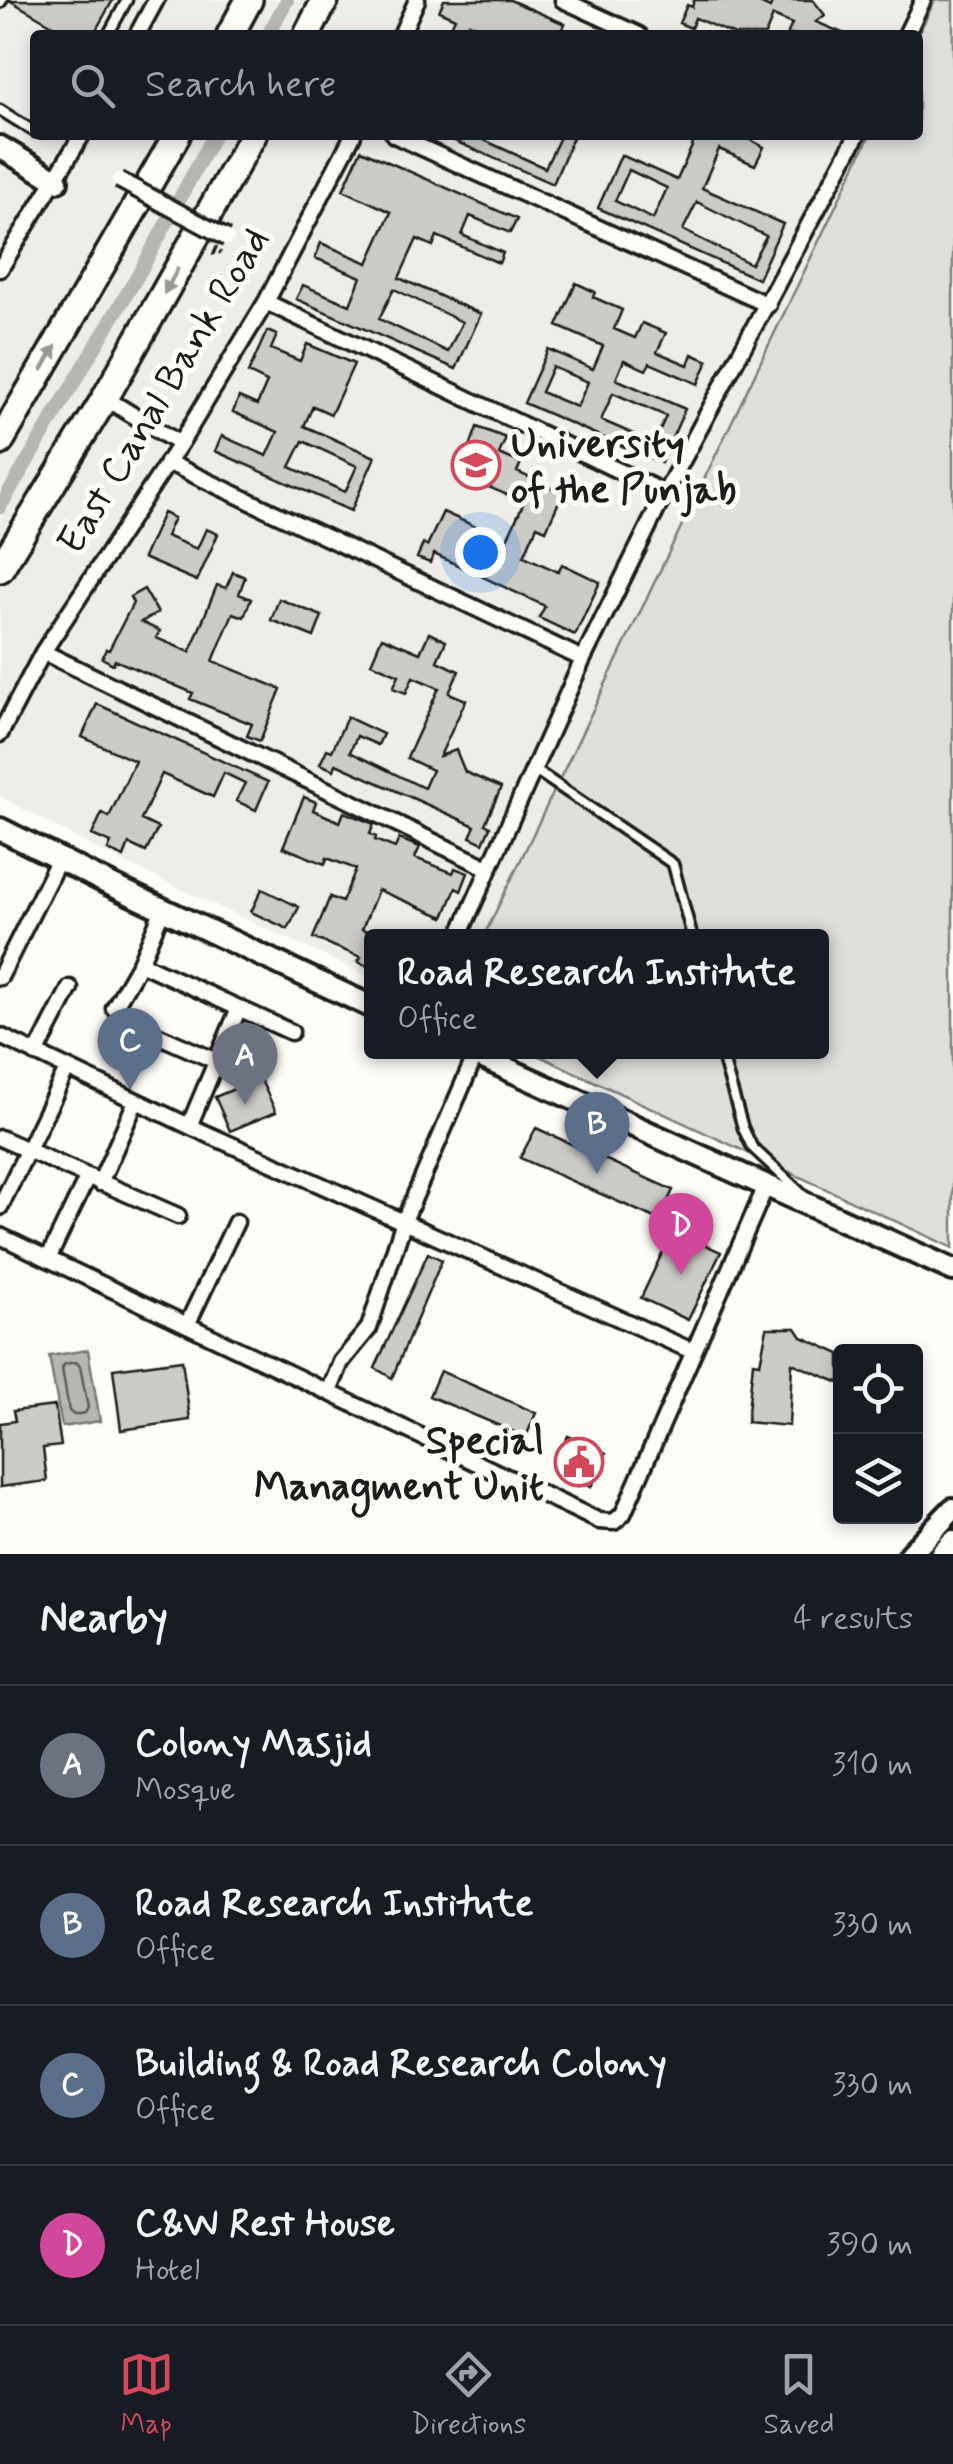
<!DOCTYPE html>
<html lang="en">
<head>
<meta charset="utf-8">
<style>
  body { margin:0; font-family:Mynerve,sans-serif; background:#242831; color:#f1f3f6 }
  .controls { position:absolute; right:30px; bottom:30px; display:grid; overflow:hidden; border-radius:10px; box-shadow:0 5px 15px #0003 }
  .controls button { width:90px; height:90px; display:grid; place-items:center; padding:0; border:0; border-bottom:2px solid #363941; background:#171b24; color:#f1f3f6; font:50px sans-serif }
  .you { position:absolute; left:480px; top:552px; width:35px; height:35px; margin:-25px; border:8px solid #fff; border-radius:50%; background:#1a73e8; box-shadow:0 0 0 15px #1a73e833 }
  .badge { display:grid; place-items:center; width:65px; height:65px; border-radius:50%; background:#d1495b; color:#fff; font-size:32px; font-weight:700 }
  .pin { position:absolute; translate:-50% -82px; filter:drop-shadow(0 2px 5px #0008) }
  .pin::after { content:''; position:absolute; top:52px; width:35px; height:30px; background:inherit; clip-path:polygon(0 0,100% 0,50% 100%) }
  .popup { position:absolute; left:364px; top:929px; width:465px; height:130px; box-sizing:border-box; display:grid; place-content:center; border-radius:10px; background:#171b24; filter:drop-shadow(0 2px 8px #0005); font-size:32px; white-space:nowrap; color:#9ea1a6 }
  .popup b { font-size:38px; color:#f1f3f6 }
  .popup::after { content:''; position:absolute; left:50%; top:100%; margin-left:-20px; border:20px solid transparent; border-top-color:#171b24 }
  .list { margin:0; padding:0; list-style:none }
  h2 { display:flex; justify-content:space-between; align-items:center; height:130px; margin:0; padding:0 40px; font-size:42px }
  h2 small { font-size:32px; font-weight:400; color:#9ea1a6 }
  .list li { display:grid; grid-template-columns:65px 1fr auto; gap:30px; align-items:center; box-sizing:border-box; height:160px; padding:0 40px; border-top:2px solid #363941 }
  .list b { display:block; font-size:38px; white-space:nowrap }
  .list p { margin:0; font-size:32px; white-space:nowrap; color:#9ea1a6 }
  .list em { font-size:32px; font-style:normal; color:#9ea1a6 }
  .icon { flex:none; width:55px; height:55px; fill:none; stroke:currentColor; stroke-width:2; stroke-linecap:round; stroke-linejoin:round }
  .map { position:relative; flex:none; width:953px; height:1554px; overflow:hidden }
  .search { position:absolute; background:#171b24; box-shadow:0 5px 15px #0003; left:30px; right:30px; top:30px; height:110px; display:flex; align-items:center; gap:25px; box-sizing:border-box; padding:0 35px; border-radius:10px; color:#9ea1a6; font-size:38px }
  .sheet { height:770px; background:#171b24 }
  nav { display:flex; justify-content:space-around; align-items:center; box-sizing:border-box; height:140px; border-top:2px solid #363941; background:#171b24; font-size:28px; color:#9ea1a6 }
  nav a { display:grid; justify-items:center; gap:5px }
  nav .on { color:#d1495b }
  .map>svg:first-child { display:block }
</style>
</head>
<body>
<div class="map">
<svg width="953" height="1554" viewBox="0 0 953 1554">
  <rect width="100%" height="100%" fill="#fdfcf7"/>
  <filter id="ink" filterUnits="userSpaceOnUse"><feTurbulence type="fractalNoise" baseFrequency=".01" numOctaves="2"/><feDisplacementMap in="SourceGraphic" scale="20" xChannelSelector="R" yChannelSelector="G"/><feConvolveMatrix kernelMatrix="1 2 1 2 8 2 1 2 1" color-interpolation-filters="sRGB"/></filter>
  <g filter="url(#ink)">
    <path fill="#eeede9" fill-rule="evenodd" d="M0,0h953v1248l-422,-196h291v-116h-450v42l-270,-126 -102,-56zM35,35h883v100h-883z"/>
    <path fill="#e0dfdb" stroke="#7e7e7c" stroke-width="2.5" d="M935,0h18v1248l-422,-196h291v-116h-338l386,-801h48v-100z"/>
    <path fill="#b7b6b2" stroke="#797876" stroke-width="2.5" d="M88,1350l12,71 -38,6 -13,-71z"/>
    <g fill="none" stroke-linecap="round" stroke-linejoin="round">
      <path stroke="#5a5a58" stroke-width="2.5" d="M76,1362l4,4 8,42 -3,5 -11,2 -5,-4 -7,-43 3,-4z"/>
      <path stroke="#b7b6b2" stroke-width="14" d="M268,35l19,-35
        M0,507l141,-237 73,-135"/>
    </g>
    <path fill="#cccbc8" stroke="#1c1c1c" stroke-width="2.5" fill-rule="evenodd" d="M9,0h104l-20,35h-23z
      M444,0h66l55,24 -5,11h-73l1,-3 -19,-9 -5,12h-7l-8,-4 6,-13 -16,-7z
      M694,0h59l17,8 3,-8h40l12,15 -9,7 31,13h-60l5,-11 -19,-8 -8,19h-30l-40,-17 -4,10 -12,-5 8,-18 5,2z
      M441,135h32l72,33 16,-33h13l-21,49z
      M697,135h44l23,12 -9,18 -36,-16 -17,39 81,36 -25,55 -160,-71 23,-53 56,25zM629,170l38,18 -14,31 -38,-18zM697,202l69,34 -15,28 -68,-34z
      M361,150l156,69 -7,14 -40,-17 -8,19 41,18 -4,10 -62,-27 -4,10 -16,-7 -18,39 82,36 -25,55 -160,-70 7,-14 47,20 11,-28 -46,-19 6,-15 47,20 23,-51 -48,-22zM394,289l68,33 -14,30 -69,-33z
      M576,283l19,9 -2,5 29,13 -8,19 21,9 7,-15 24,10 -9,19 31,13 4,-11 16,7 -10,23 -48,-21 -4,7 -22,-10 -8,19 69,30 -24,54 -137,-60 24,-54 45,20 10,-23 -46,-20zM552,367l36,15 -11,25 -36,-15zM613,393l53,23 -12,27 -53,-23z
      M267,331l10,4 -6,14 29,12 7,-17 47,20 -23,50 -18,-8 -9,20 71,31 -24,54 -136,-60 7,-15 45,20 11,-24 -45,-20 6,-15 18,8 10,-23 -19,-9zM303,441l54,25 -12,26 -55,-25z
      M477,427l29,11 -7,16 22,9 -4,9 46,21 -17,37 -9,-4 -13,30 34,16 4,-8 38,18 -25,53 -36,-17 6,-12 -111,-52 -4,9 -13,-5 6,-14 4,2 16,-34 38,17 -4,7 26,12 21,-46 -64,-27z
      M163,513l11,5 -8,18 31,13 9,-20 12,5 -21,47 -54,-23z
      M233,572l12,5 -6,17 12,5 -7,18 -11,-4 -20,48 68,28 -21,52 -13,-5 5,-12 -62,-25 3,-6 -78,-33 -2,4 -11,-6 4,-9 3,1 24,-47 -3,-6 14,-8 14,24 -17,9 19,9 -4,7 34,14 27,-67 9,3z
      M279,599l43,17 -8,21 -43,-17z
      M429,633l17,8 -9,20 22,10 -10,22 17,7 -26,56 16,-6 9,22 36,16 -16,36 5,3 -7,16 -13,-6 5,-11 -139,-62 -2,6 -14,-6 7,-15 5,2 15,-34 36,17 -5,11 -21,-9 -7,16 74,36 8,-18 -25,-12 32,-70 -26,-11 -7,16 -13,-5 6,-13 -28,-12 11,-26 38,16z
      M97,704l171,78 -12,28 -20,-9 9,-18 -21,-10 -11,24 -51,-23 -21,46 17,8 -12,24 -17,-8 -5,13 -16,-7 3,-7 -19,-8 10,-22 7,4 26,-56 -53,-24z
      M304,797l12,5 -3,8 27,12 4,-10 30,12 -4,10 6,3 -1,3 20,8 4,-9 21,8 -5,11 38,15 2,-5 13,5 -7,18 -5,-3 -12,29 -66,-27 -16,39 10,4v35l-14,-6 3,-5 -48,-19 17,-41 12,5 14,-33 -29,-11 -2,6 -42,-17z
      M262,889l37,18 -11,22 -37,-17z
      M260,1078l16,34 -46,19 -15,-34z
      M536,1128l137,62 -14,30 -139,-62z
      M673,1230l48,22 -33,68 -47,-22z
      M428,1253l14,7 -50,118 -17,-10z
      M767,1328h29l6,9 38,17v29l-48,-20 -3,63 -42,-4 6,-60 7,1z
      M182,1360l8,60 -69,10 -8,-61z
      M440,1371l96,42 -10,24 -97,-41z
      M55,1406l6,40 -18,2 4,33 -47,6v-64l15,-2 -2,-10z
      M568,1436l38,17 -15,34 -38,-17z"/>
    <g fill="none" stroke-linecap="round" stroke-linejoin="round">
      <g stroke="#1c1c1c" stroke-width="15">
        <path id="lane" d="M0,3l2,-3
          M108,35l19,-35
          M0,110l35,22
          M535,770l138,94 19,72
          M721,1052l22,76 9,19 53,50"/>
      </g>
      <g stroke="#1c1c1c" stroke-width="21">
        <path id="street" d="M563,0l76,35
          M137,35l19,-35
          M401,35l16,-35
          M906,35l17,-35
          M394,135l374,170
          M0,269l82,-134
          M266,302l399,191
          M105,398l75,46
          M167,462l416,197
          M43,652l445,216
          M0,734l43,-82 137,-208 86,-142 87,-167
          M163,909l-23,54 151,69
          M459,936l124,-277 82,-166 192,-358
          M140,963l-26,45 16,15 86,38
          M0,977l59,-118
          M0,1036l189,90 503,225
          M36,1054l34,-66
          M189,1126l50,-118
          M0,1138l178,78
          M100,1183l36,-82
          M0,1207l67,-138
          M0,1236l599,285 15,1 9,-8 143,-328
          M48,1259l39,-81
          M187,1325l49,-103
          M329,1392l12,-30 28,-34 35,-107 72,-167"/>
      </g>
      <g stroke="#1c1c1c" stroke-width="28">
        <path id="secondary" d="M0,147l57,34
          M0,829l109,55 263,123
          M470,1052l483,218
          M910,1554l43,-45
          M941,1554l12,-13"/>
      </g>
      <g stroke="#1c1c1c" stroke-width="32">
        <path id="highway" d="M230,35l19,-35
          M307,35l18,-35
          M0,442l177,-307
          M0,569l105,-171 148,-263"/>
      </g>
      <path stroke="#1c1c1c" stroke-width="2.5" stroke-dasharray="10 8" stroke-linecap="butt" d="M217,246l-4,9 4,2 4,-6"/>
      <use href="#lane" stroke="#fdfcf7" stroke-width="8"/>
      <use href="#street" stroke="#fdfcf7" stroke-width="14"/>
      <use href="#secondary" stroke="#fdfcf7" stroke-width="20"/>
      <use href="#highway" stroke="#fdfcf7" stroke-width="25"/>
      <g stroke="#1c1c1c" stroke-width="21" stroke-linecap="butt">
        <path id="street-bridge" d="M119,180l108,58"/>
      </g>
      <use href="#street-bridge" stroke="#fdfcf7" stroke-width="14"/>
    </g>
    <defs><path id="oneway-solid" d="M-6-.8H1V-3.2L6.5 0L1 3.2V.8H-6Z" transform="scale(2.5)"/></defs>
    <g fill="#989794">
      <use href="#oneway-solid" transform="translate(171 281) rotate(119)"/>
      <use href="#oneway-solid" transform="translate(49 358) rotate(-60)"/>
    </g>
  </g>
  <defs>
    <g id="university-ring" transform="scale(2.5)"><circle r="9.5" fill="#fdfcf7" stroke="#d1495b" stroke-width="1.5"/><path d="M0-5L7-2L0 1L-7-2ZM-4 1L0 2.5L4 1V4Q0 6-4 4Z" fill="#d1495b"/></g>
    <g id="civic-ring" transform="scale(2.5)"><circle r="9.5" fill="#fdfcf7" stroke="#d1495b" stroke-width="1.5"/><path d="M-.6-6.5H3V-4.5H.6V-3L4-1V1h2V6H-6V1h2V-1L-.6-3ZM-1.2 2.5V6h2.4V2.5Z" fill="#d1495b"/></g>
  </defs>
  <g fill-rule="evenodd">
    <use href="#university-ring" x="476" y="465"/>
    <use href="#civic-ring" x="579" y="1462"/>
  </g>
  <g text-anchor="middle" stroke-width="10" stroke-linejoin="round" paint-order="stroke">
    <g font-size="40" fill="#1c1c1c" stroke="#fdfcf7">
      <text transform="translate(162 390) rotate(-59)" y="14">East Canal Bank Road</text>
    </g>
    <g font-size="40" font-weight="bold" fill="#1c1c1c" stroke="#fdfcf7" text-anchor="start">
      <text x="511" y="456">University<tspan x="511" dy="46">of the Punjab</tspan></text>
      <text x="544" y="1453" text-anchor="end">Special<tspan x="544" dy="46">Managment Unit</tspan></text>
    </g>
  </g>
</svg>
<div class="controls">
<button><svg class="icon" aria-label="locate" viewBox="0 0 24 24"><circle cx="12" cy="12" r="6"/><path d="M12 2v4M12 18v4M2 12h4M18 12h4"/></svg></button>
<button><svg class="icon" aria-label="layers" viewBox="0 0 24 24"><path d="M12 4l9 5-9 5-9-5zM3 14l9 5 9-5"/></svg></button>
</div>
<div class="you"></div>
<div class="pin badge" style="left:245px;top:1105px;background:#6b7280">A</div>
<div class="pin badge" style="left:597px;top:1174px;background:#5c6f8a">B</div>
<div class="popup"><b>Road Research Institute</b>Office</div>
<div class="pin badge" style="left:130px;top:1090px;background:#5c6f8a">C</div>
<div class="pin badge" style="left:681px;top:1275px;background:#d1479c">D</div>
<div class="search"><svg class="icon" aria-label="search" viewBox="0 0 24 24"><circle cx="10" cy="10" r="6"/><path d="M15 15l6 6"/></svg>Search here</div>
</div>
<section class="sheet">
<h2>Nearby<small>4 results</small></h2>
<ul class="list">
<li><span class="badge" style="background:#6b7280">A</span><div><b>Colony Masjid</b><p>Mosque</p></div><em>310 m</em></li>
<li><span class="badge" style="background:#5c6f8a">B</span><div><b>Road Research Institute</b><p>Office</p></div><em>330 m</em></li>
<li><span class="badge" style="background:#5c6f8a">C</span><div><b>Building &amp; Road Research Colony</b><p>Office</p></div><em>330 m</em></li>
<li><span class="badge" style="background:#d1479c">D</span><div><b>C&amp;W Rest House</b><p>Hotel</p></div><em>390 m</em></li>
</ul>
</section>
<nav>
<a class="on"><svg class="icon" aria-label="map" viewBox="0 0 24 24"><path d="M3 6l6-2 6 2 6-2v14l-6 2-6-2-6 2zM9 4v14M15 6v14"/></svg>Map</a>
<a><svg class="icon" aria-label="directions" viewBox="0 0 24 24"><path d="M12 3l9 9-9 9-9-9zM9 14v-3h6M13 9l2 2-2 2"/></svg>Directions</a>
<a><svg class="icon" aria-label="saved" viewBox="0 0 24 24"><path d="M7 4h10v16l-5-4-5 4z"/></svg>Saved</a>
</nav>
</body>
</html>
